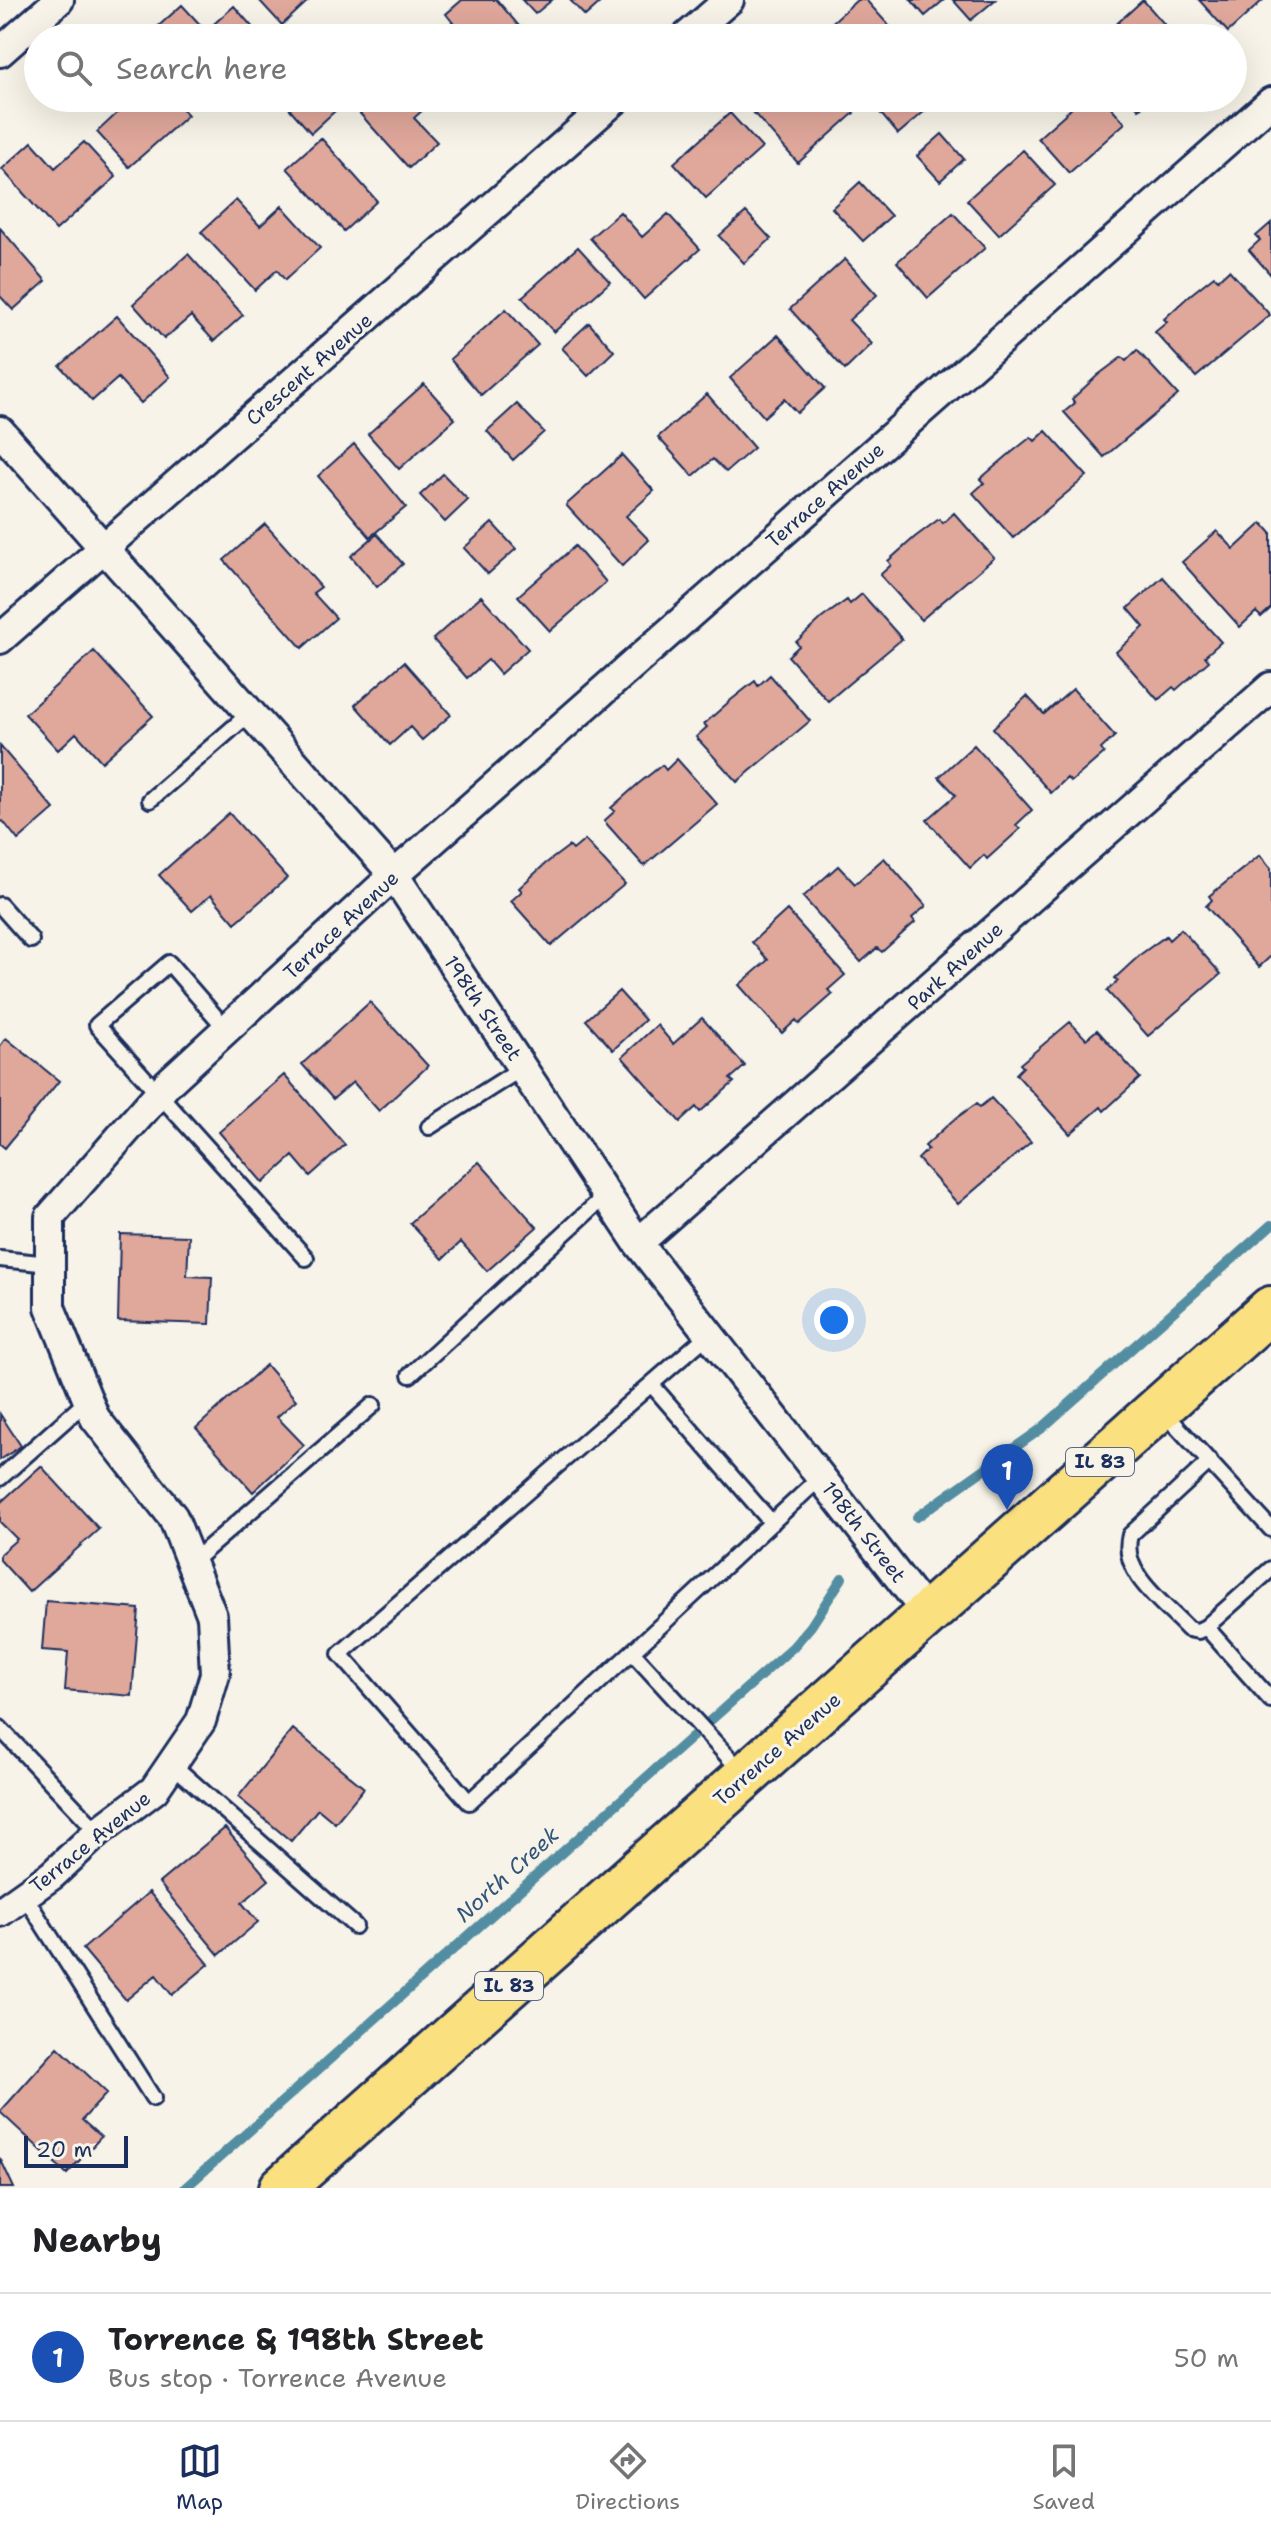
<!DOCTYPE html>
<html lang="en">
<head>
<meta charset="utf-8">
<style>
  body { margin:0; font-family:"Shantell Sans",sans-serif; background:#f6f6f6; color:#202124 }
  .scale { position:absolute; left:24px; bottom:20px; width:104px; box-sizing:border-box; padding-left:8px; border:4px solid #1b2f5e; border-top:0; font-size:22px; line-height:28px; white-space:nowrap; color:#1b2f5e; -webkit-text-stroke:6px #f7f3e8; paint-order:stroke }
  .you { position:absolute; left:834px; top:1320px; width:28px; height:28px; margin:-20px; border:6px solid #fff; border-radius:50%; background:#1a73e8; box-shadow:0 0 0 12px #1a73e833 }
  .badge { display:grid; place-items:center; width:52px; height:52px; border-radius:50%; background:#1b2f5e; color:#fff; font-size:26px; font-weight:700 }
  .pin { position:absolute; translate:-50% -66px; filter:drop-shadow(0 2px 4px #0008) }
  .pin::after { content:''; position:absolute; top:42px; width:28px; height:24px; background:inherit; clip-path:polygon(0 0,100% 0,50% 100%) }
  .list { margin:0; padding:0; list-style:none }
  h2 { display:flex; justify-content:space-between; align-items:center; height:104px; margin:0; padding:0 32px; font-size:34px }
  h2 small { font-size:26px; font-weight:400; color:#757577 }
  .list li { display:grid; grid-template-columns:52px 1fr auto; gap:24px; align-items:center; box-sizing:border-box; height:128px; padding:0 32px; border-top:2px solid #e0e0e0 }
  .list b { display:block; font-size:30px; white-space:nowrap }
  .list p { margin:0; font-size:26px; white-space:nowrap; color:#757577 }
  .list em { font-size:26px; font-style:normal; color:#757577 }
  .icon { flex:none; width:44px; height:44px; fill:none; stroke:currentColor; stroke-width:2; stroke-linecap:round; stroke-linejoin:round }
  .map { position:relative; flex:none; width:1271px; height:2188px; overflow:hidden }
  .search { position:absolute; background:#fff; box-shadow:0 8px 32px #0002; left:24px; right:24px; top:24px; height:88px; display:flex; align-items:center; gap:20px; box-sizing:border-box; padding:0 28px; border-radius:44px; color:#757577; font-size:30px }
  .sheet { height:232px; background:#fff }
  nav { display:flex; justify-content:space-around; align-items:center; box-sizing:border-box; height:112px; border-top:2px solid #e0e0e0; background:#fff; font-size:22px; color:#757577 }
  nav a { display:grid; justify-items:center; gap:4px }
  nav .on { color:#1b2f5e }
  .map>svg:first-child { display:block }
</style>
</head>
<body>
<div class="map">
<svg width="1271" height="2188" viewBox="0 0 1271 2188">
  <rect width="100%" height="100%" fill="#f7f3e8"/>
  <filter id="ink" filterUnits="userSpaceOnUse"><feTurbulence type="fractalNoise" baseFrequency=".0125" numOctaves="2"/><feDisplacementMap in="SourceGraphic" scale="16" xChannelSelector="R" yChannelSelector="G"/><feConvolveMatrix kernelMatrix="1 2 1 2 8 2 1 2 1" color-interpolation-filters="sRGB"/></filter>
  <g filter="url(#ink)">
    <g fill="none" stroke-linecap="round" stroke-linejoin="round">
      <path stroke="#538da2" stroke-width="10" d="M917,1517l124,-88 230,-204
        M185,2188l608,-541 18,-21 31,-48"/>
    </g>
    <path fill="#e0a79b" stroke="#1b2f5e" stroke-width="2" d="M259,0h50l-27,25z
      M462,0h35l32,38h-64l-19,-24z
      M522,0h30l-17,14z
      M570,0h33l-18,16z
      M857,0h9l34,38h-64l-9,-11z
      M911,0h33l-19,16z
      M953,0h42l-24,20z
      M1143,0l30,34 -5,4h-67z
      M1199,0h64l-35,32z
      M182,5l24,26 28,-25 28,32h-102l-7,-7z
      M120,98h53l15,17 -59,52 -32,-35 29,-27z
      M300,98h23l12,13 -24,22 -22,-25z
      M364,98h72l-22,20 23,24 -28,26 -55,-61z
      M748,98h45l3,3 4,-3h40l14,15 -56,50 -54,-61z
      M876,98h50l6,7 -34,29 -27,-32z
      M1083,98h20l22,25 -56,50 -31,-35z
      M1129,98h22l-12,11z
      M730,113l32,35 -56,50 -32,-35z
      M942,134l22,25 -24,22 -23,-25z
      M321,138l56,63 -33,30 -57,-63z
      M32,142l23,26 29,-26 32,35 -60,53 -54,-61z
      M1023,150l32,35 -56,50 -32,-35z
      M860,182l31,34 -28,25 -31,-33z
      M236,200l24,26 22,-20 38,42 -35,32 -8,-10 -22,20 -54,-58z
      M620,212l22,25 26,-23 32,35 -56,50 -54,-61z
      M746,212l25,27 -27,24 -25,-27z
      M953,213l32,35 -57,50 -31,-36z
      M1271,223v52l-22,-25 11,-10 -4,-4z
      M0,228l46,53 -33,29 -13,-14z
      M578,247l32,35 -56,50 -32,-35z
      M188,254l55,61 -29,26 -23,-25 -27,23 -31,-35z
      M845,259l32,36 -28,25 23,24 -27,26 -55,-61z
      M1229,270l41,45 -74,62 -41,-45 12,-10 -3,-3 26,-24 24,-19 4,4z
      M506,309l32,36 -57,50 -31,-36z
      M117,316l53,61 -29,26 -23,-25 -26,23 -32,-35z
      M589,323l25,28 -26,25 -26,-28z
      M778,335l47,53 -28,25 -13,-14 -20,18 -34,-39z
      M1137,350l41,45 -74,62 -40,-45 11,-9 -3,-4 26,-24 24,-18 4,4z
      M424,384l31,35 -56,50 -31,-35z
      M707,394l47,54 -28,24 -13,-13 -20,17 -35,-39z
      M517,404l27,28 -31,28 -26,-29z
      M1046,431l41,45 -74,62 -40,-45 11,-10 -4,-4 27,-23 24,-19 4,4z
      M354,444l52,63 -36,30 -52,-61z
      M622,455l32,36 -28,25 23,24 -27,26 -56,-61z
      M443,474l25,26 -23,22 -25,-27z
      M954,513l40,45 -73,62 -41,-45 11,-10 -3,-4 27,-24 24,-18 4,4z
      M492,523l24,26 -28,25 -24,-26z
      M1262,523l9,10v75l-10,9 -5,-5 -16,15 -58,-65 35,-31 17,18z
      M265,524l56,63 -8,6 23,25 -34,30 -78,-88z
      M377,534l26,30 -26,23 -26,-31z
      M575,546l31,36 -56,49 -32,-35z
      M1163,577l58,65 -16,14 4,5 -33,29 -3,-3 -15,13 -42,-48 28,-25 -16,-19z
      M862,594l40,45 -74,62 -40,-45 11,-10 -3,-4 26,-24 25,-18 3,4z
      M481,596l47,53 -28,25 -12,-14 -21,18 -34,-39z
      M94,651l59,65 -51,46 -26,-29 -18,17 -33,-36z
      M404,662l47,53 -29,25 -12,-13 -20,18 -35,-40z
      M770,675l40,46 -73,61 -41,-45 11,-10 -3,-3 27,-24 24,-19 3,5z
      M1073,689l42,47 -14,13 3,4 -33,29 -4,-4 -16,15 -58,-65 34,-32 17,18z
      M974,745l58,65 -16,15 4,4 -33,30 -3,-4 -14,13 -43,-48 29,-25 -17,-18z
      M0,746l54,63 -36,31 -15,-19 -3,2z
      M677,759l40,45 -73,62 -40,-45 11,-10 -4,-3 27,-24 24,-19 4,5z
      M229,813l58,65 -52,45 -24,-28 -19,16 -33,-36z
      M585,840l40,44 -74,62 -40,-45 11,-10 -3,-3 26,-24 24,-18 4,4z
      M1260,855l11,13v88l-12,11 -53,-61 6,-6 -3,-4z
      M884,858l42,48 -14,12 3,4 -33,30 -5,-4 -16,14 -58,-65 35,-31 17,18z
      M787,910l58,65 -17,15 5,4 -34,30 -3,-4 -14,13 -43,-48 29,-25 -16,-18z
      M1181,929l40,45 -73,62 -41,-45 11,-10 -3,-3 26,-24 25,-18 3,4z
      M619,991l26,29 -32,30 -27,-30z
      M370,1002l58,64 -49,45 -26,-29 -20,17 -31,-35z
      M702,1018l43,48 -15,13 4,3 -34,30 -4,-5 -16,15 -58,-65 35,-32 16,19z
      M1070,1022l16,17 11,-9 43,48 -36,33 -3,-4 -31,27 -54,-60 7,-7 -3,-3z
      M6,1038l53,43 -54,67 -5,-4v-98z
      M284,1075l61,70 -35,31 -17,-20 -30,27 -44,-51z
      M991,1098l40,44 -73,62 -40,-45 10,-10 -3,-3 27,-25 24,-17 4,3z
      M479,1162l58,65 -50,44 -26,-29 -18,17 -33,-36z
      M120,1234l69,2 -2,40 25,1 -2,47 -92,-3z
      M266,1365l30,35 -19,17 27,28 -51,47 -57,-64z
      M0,1414l21,32 -21,14z
      M41,1466l58,63 -70,63 -29,-32v-6l17,-15 -17,-17v-19z
      M46,1601l93,8 -7,87 -67,-6 3,-38 -26,-2z
      M293,1729l71,59 -29,35 -17,-14 -27,32 -53,-44z
      M225,1828l44,52 -27,23 16,19 -39,33 -60,-72z
      M149,1892l60,72 -37,31 -16,-20 -30,25 -43,-51z
      M58,2047l49,46 -25,27 19,17 -34,37 -67,-62z
      M0,2158l14,30h-14z"/>
    <g fill="none" stroke-linecap="round" stroke-linejoin="round">
      <g stroke="#1b2f5e" stroke-width="20">
        <path id="service" d="M150,800l100,-87
          M0,905l31,35
          M227,1030l-58,-67 -72,62 209,233
          M429,1127l93,-59
          M0,1259l50,5
          M410,1375l196,-180
          M651,1384l121,139
          M1163,1411l108,118
          M0,1478l88,-78
          M192,1562l181,-157
          M1271,1569l-65,58 65,73
          M1206,1627l-8,4 -10,-2c-23,-25 -69,-56 -58,-94l80,-74
          M632,1652l-163,150 -129,-148 369,-320
          M0,1728l98,104
          M174,1766l181,160
          M743,1773l-111,-121 189,-175
          M24,1895l129,203"/>
      </g>
      <g stroke="#1b2f5e" stroke-width="34">
        <path id="minor" d="M685,38l44,-38
          M0,52l59,-52
          M0,431l394,444 244,368 291,373
          M0,639l617,-541
          M638,1243l633,-556
          M0,1912l52,-37 46,-43 56,-42 47,-69 14,-47 -3,-58 -39,-99 -78,-99 -45,-111v-90l118,-134 226,-208 877,-773"/>
      </g>
      <g stroke="#1b2f5e" stroke-width="50">
        <path id="primary" d="M282,2188l989,-879"/>
      </g>
      <use href="#service" stroke="#f7f3e8" stroke-width="14"/>
      <use href="#minor" stroke="#f7f3e8" stroke-width="28"/>
      <use href="#primary" stroke="#fbe080" stroke-width="44"/>
    </g>
  </g>
  <g text-anchor="middle" stroke-width="6" stroke-linejoin="round" paint-order="stroke">
    <g fill="#f7f3e8" stroke="#5d6a87" stroke-width="2">
      <rect x="1066" y="1448" width="68" height="28" rx="6"/>
      <rect x="475" y="1972" width="68" height="28" rx="6"/>
    </g>
    <g font-size="18" font-weight="bold" fill="#1b2f5e">
      <text x="1100" y="1468">IL 83</text>
      <text x="509" y="1992">IL 83</text>
    </g>
    <g font-size="20" fill="#1b2f5e" stroke="#f7f3e8">
      <text transform="translate(309 369) rotate(-41)" y="7">Crescent Avenue</text>
      <text transform="translate(825 495) rotate(-41)" y="7">Terrace Avenue</text>
      <text transform="translate(341 925) rotate(-43)" y="7">Terrace Avenue</text>
      <text transform="translate(955 966) rotate(-42)" y="7">Park Avenue</text>
      <text transform="translate(483 1008) rotate(56)" y="7">198th Street</text>
      <text transform="translate(864 1532) rotate(52)" y="7">198th Street</text>
      <text transform="translate(777 1749) rotate(-41)" y="7">Torrence Avenue</text>
      <text transform="translate(90 1842) rotate(-39)" y="7">Terrace Avenue</text>
    </g>
    <g font-size="22" font-style="italic" fill="#32567a" stroke="#f7f3e8">
      <text transform="translate(507 1874) rotate(-42)" y="8">North Creek</text>
    </g>
  </g>
</svg>
<div class="scale">20 m</div>
<div class="you"></div>
<div class="pin badge" style="left:1007px;top:1510px;background:#1a4fb4">1</div>
<div class="search"><svg class="icon" aria-label="search" viewBox="0 0 24 24"><circle cx="10" cy="10" r="6"/><path d="M15 15l6 6"/></svg>Search here</div>
</div>
<section class="sheet">
<h2>Nearby<small></small></h2>
<ul class="list">
<li><span class="badge" style="background:#1a4fb4">1</span><div><b>Torrence &amp; 198th Street</b><p>Bus stop · Torrence Avenue</p></div><em>50 m</em></li>
</ul>
</section>
<nav>
<a class="on"><svg class="icon" aria-label="map" viewBox="0 0 24 24"><path d="M3 6l6-2 6 2 6-2v14l-6 2-6-2-6 2zM9 4v14M15 6v14"/></svg>Map</a>
<a><svg class="icon" aria-label="directions" viewBox="0 0 24 24"><path d="M12 3l9 9-9 9-9-9zM9 14v-3h6M13 9l2 2-2 2"/></svg>Directions</a>
<a><svg class="icon" aria-label="saved" viewBox="0 0 24 24"><path d="M7 4h10v16l-5-4-5 4z"/></svg>Saved</a>
</nav>
</body>
</html>
